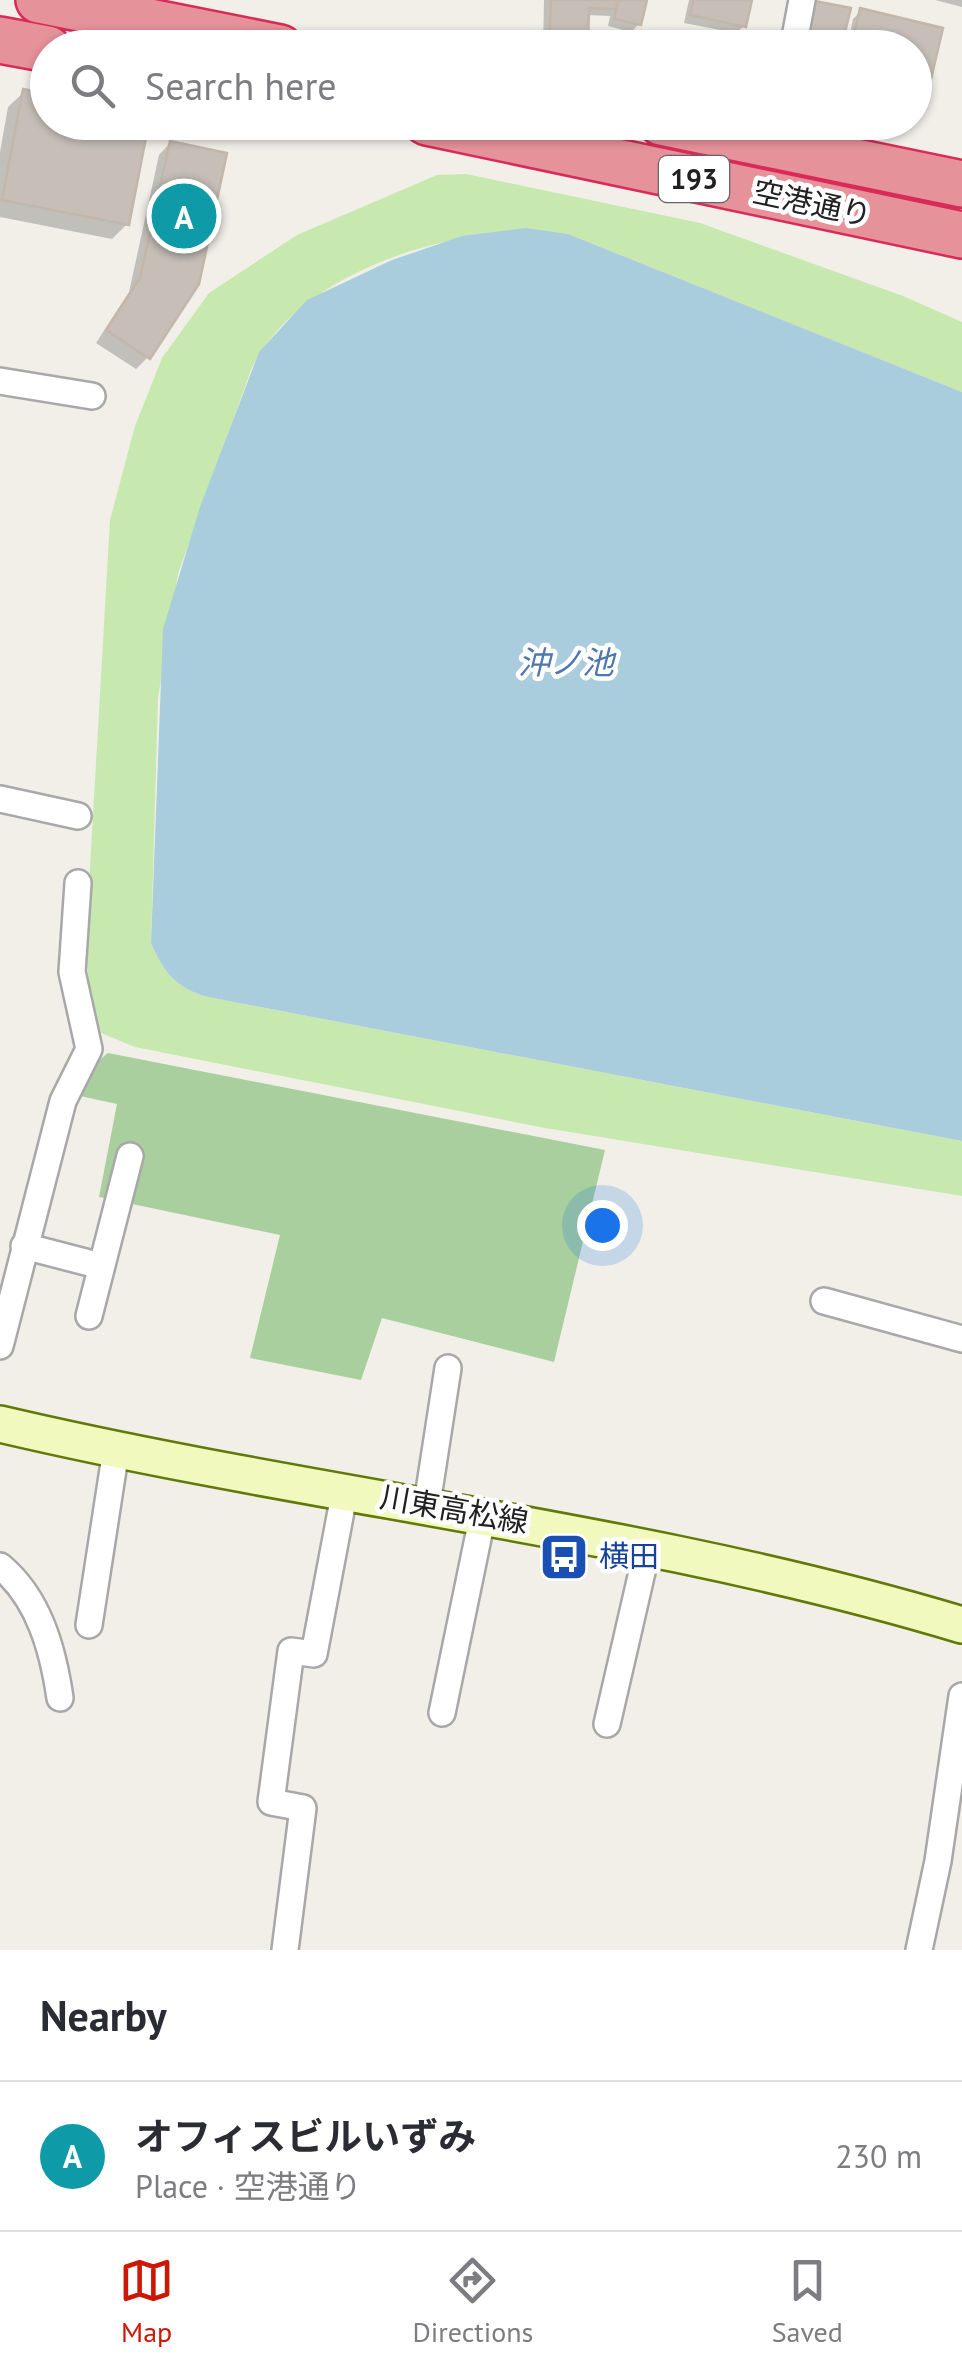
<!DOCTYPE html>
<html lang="en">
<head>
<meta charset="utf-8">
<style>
  body { margin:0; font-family:"PT Sans","Noto Sans JP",sans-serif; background:#f2f2f3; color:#2b2b33 }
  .you { position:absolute; left:602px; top:1225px; width:35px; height:35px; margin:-25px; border:8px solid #fff; border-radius:50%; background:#1a73e8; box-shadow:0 0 0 15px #1a73e833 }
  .badge { display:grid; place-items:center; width:65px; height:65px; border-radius:50%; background:#ce1604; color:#fff; font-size:32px; font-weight:700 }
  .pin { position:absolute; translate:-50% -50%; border:5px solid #fff; box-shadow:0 2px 10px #0006 }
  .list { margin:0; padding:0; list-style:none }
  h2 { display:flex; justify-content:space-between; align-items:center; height:130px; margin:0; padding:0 40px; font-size:42px }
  h2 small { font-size:32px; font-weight:400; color:#7c7c81 }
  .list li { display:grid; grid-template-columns:65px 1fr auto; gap:30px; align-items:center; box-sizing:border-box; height:150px; padding:0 40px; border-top:2px solid #e1e1e2 }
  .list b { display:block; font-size:38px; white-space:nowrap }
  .list p { margin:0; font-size:32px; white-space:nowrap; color:#7c7c81 }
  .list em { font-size:32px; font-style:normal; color:#7c7c81 }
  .icon { flex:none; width:55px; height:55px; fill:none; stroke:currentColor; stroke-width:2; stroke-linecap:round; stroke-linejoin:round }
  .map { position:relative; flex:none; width:962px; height:1950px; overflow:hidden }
  .search { position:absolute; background:#fff; box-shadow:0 2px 8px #0004; left:30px; right:30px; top:30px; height:110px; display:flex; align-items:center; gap:25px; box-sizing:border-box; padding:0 35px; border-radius:55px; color:#7c7c81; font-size:38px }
  .sheet { height:280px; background:#fff }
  nav { display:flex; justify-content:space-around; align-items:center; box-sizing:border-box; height:140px; border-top:2px solid #e1e1e2; background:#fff; font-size:28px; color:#7c7c81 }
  nav a { display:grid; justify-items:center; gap:5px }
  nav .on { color:#ce1604 }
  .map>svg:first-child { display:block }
</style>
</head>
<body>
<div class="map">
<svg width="962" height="1950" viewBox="0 0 962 1950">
  <rect width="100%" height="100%" fill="#f1efe8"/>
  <path fill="#c7e9af" d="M466,174l234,49 203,73 59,26v70l-394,-158c-103,-14 -270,35 -317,136l-73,204 -20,124 -7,245c12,29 26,46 57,54l754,144v55l-417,-68 -410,-81 -34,-14 -12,-33 -3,-63 24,-417 25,-94 27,-68 47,-65 88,-58 140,-60z"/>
  <path fill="#a8cf9d" d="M108,1053l497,97 -51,212 -172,-44 -21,62 -111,-22 30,-123 -181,-38 18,-93 -37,-8 14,-32z"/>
  <path fill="#a9cddd" d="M526,228l42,6 394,158v749l-754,-144c-31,-8 -45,-25 -57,-54l12,-314 37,-122 59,-155 48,-52 85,-40 70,-24z"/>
  <path fill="#0003" d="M544,0h100l-5,24 -8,8 -23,-6 2,-10 -23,-1 -2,33h-42z
    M689,0h60l-5,26 -8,7 -52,-10z
    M935,0h27v7z
    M861,11l79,19 -14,61 -8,8 -4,-1v-50h-67l6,-29z
    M24,92l103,132 -15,15 -112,-22v-65l8,-45z
    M170,143l-22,214 -12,12 -40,-26 33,-51 30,-137z"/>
  <path fill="#c6beb7" stroke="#c3b7aa" stroke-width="2.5" d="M551,0h67l-2,9 -27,-1 -1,40h-39z
    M618,0h29l-6,25 -27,-6z
    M693,0h59l-6,27 -56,-12z
    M810,0l41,8 -10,40h-42z
    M860,8l83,20 -15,64 -14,-3v-41h-63z
    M23,89l25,5v28h101l-20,103 -127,-25z
    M170,141l57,12 -28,131 -49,75 -44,-29 34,-52z"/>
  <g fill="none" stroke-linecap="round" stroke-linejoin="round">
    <g stroke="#a8a8a8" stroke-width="30">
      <path id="street" d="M793,48l9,-48
        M0,381l92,15
        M0,799l78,17
        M24,1246l77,20
        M824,1301l138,38
        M89,1316l41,-160
        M0,1346l63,-245 26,-52 -17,-77 6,-89
        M427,1504l21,-136
        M0,1566c39,32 53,84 60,132
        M89,1625l27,-175
        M442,1713l41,-199
        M607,1724l41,-178
        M285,1950l18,-142 -32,-6 20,-151 23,3 31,-164
        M919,1950l19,-89 24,-165"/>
    </g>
    <g stroke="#627907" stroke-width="40">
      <path id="secondary" d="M0,1424c320,75 647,106 962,201"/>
    </g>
    <g stroke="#d82b57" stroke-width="50">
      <path id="highway" d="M39,0l241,48
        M0,40l48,9
        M427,122l535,113
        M661,122l301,62"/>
    </g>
    <use href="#street" stroke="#fff" stroke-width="25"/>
    <use href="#secondary" stroke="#f1f9be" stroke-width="35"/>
    <use href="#highway" stroke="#e6929a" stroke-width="45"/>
  </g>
  <defs>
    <g id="bus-square" transform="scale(2.5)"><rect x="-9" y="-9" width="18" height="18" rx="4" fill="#1a4fb4" stroke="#fff"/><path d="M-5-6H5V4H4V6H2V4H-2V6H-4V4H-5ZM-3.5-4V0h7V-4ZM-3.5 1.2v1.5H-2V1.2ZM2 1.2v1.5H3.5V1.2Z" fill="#fff"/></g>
  </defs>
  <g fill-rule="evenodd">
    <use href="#bus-square" x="564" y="1557"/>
  </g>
  <g text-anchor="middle" stroke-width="9" stroke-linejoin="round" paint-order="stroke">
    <rect fill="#fff" stroke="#646464" stroke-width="2.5" x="659" y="156" width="70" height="46" rx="8"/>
    <g font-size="28" font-weight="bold" fill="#212121">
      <text x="694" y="189">193</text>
    </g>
    <g font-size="30" fill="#212121" stroke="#fff">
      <text transform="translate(812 204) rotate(12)" y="10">空港通り</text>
      <text transform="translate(454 1510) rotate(10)" y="10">川東高松線</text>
    </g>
    <g font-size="30" fill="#164399" stroke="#fff" text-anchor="start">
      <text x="599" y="1567">横田</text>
    </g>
    <g font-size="32" font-style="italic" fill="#4e76b0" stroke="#fff">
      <text x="566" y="674">沖ノ池</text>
    </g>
  </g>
</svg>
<div class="you"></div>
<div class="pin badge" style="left:184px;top:216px;background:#0f9aa8">A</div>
<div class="search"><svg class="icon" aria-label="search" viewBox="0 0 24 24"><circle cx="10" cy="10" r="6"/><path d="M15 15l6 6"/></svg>Search here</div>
</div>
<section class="sheet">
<h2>Nearby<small></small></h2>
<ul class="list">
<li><span class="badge" style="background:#0f9aa8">A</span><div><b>オフィスビルいずみ</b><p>Place · 空港通り</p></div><em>230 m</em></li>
</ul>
</section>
<nav>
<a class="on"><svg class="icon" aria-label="map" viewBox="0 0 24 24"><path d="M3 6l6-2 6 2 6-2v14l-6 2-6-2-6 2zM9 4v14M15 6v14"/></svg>Map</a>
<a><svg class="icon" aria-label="directions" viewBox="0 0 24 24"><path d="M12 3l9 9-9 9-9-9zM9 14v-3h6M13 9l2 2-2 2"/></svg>Directions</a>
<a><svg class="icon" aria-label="saved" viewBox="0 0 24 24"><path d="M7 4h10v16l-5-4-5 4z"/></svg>Saved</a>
</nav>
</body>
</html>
